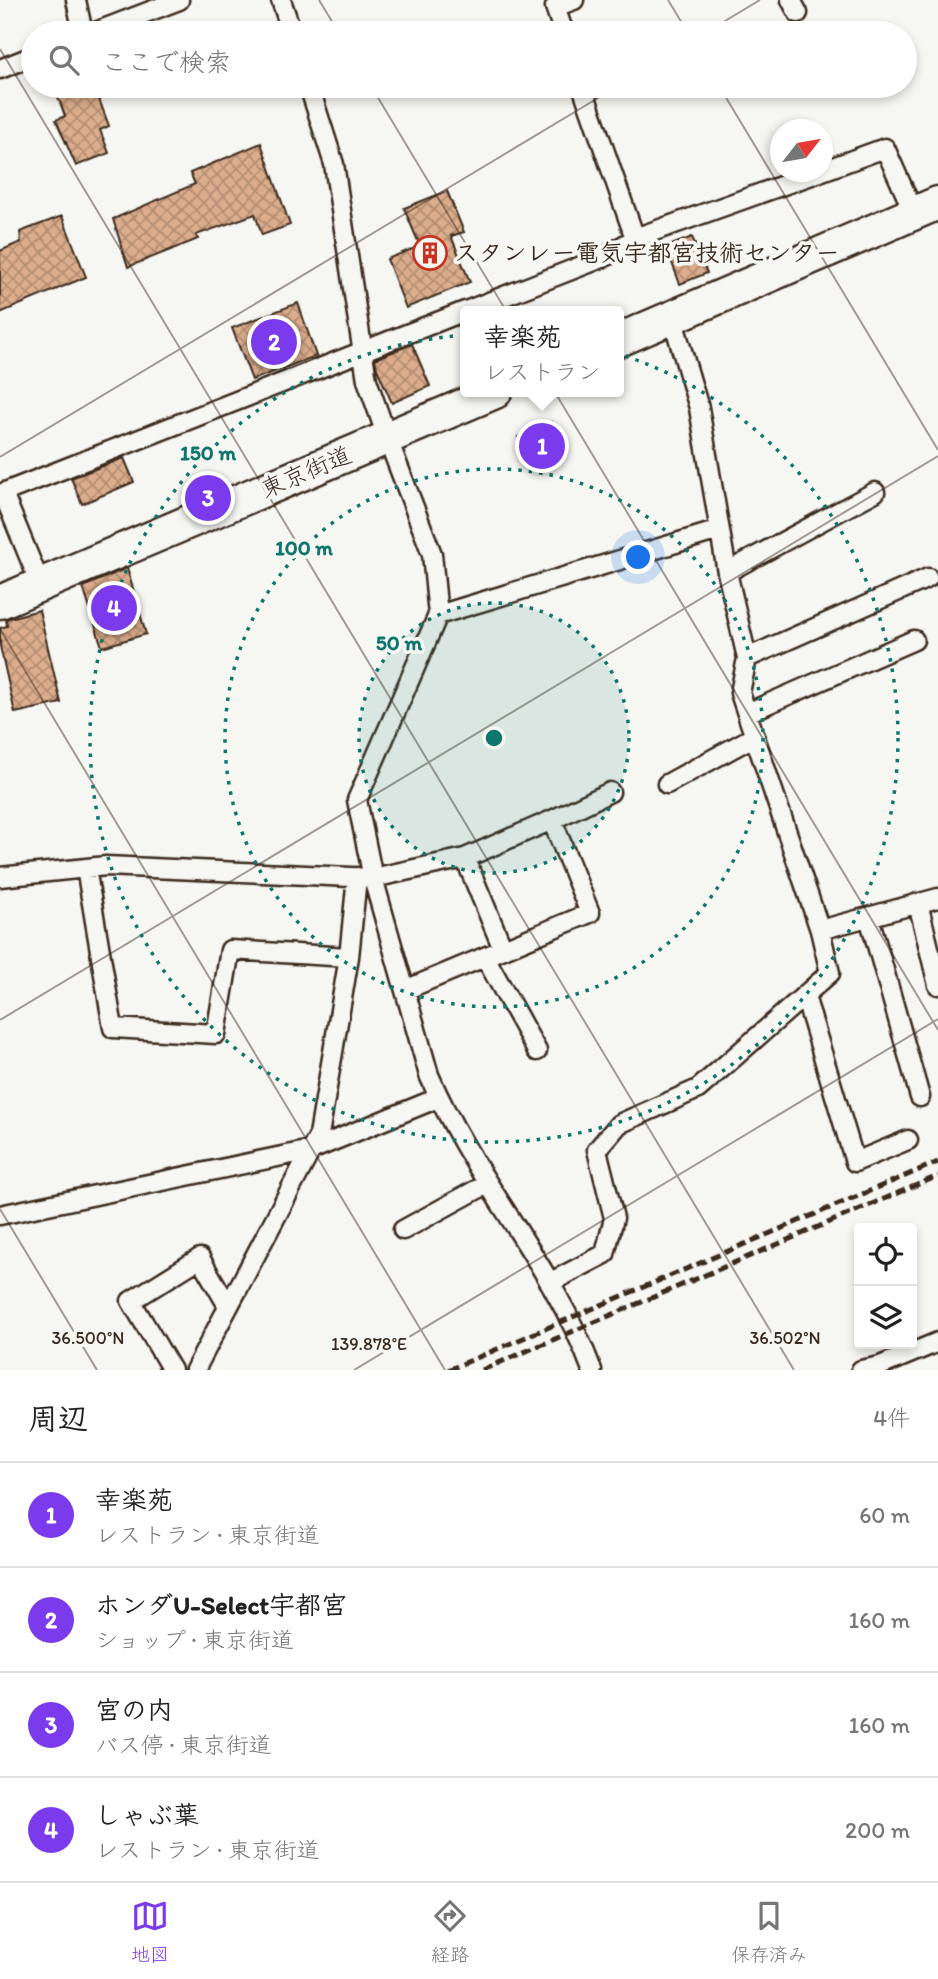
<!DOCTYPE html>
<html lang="ja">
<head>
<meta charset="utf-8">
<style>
  body { margin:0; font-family:Itim,"Klee One",sans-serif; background:#f6f6f6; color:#222 }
  .controls { position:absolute; right:21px; bottom:21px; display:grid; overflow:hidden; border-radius:7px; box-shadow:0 4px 10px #0003 }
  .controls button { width:63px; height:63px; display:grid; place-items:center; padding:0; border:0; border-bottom:2px solid #e0e0e0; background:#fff; color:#222; font:35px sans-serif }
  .compass { position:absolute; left:770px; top:119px; width:63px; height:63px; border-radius:50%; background:#fff; box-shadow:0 4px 10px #0003; rotate:59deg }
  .you { position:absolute; left:639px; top:558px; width:24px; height:24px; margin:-18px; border:5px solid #fff; border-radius:50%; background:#1a73e8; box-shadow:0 0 0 10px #1a73e833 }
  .badge { display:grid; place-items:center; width:46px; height:46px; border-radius:50%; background:#7c3aed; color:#fff; font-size:23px; font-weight:700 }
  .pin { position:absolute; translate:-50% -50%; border:4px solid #fff; box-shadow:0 2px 7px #0006 }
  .popup { position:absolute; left:460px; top:306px; width:164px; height:91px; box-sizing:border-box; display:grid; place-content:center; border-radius:7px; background:#fff; filter:drop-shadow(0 2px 5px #0005); font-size:23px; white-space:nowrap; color:#767676 }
  .popup b { font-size:26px; color:#222 }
  .popup::after { content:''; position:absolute; left:50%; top:100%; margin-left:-14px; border:14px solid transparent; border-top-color:#fff }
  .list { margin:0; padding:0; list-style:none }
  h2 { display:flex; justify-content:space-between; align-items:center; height:91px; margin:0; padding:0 28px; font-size:30px }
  h2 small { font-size:23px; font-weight:400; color:#767676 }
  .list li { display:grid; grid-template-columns:46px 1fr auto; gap:21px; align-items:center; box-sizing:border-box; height:105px; padding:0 28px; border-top:2px solid #e0e0e0 }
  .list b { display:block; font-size:26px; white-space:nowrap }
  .list p { margin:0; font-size:23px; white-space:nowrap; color:#767676 }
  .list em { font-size:23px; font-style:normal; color:#767676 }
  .icon { flex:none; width:38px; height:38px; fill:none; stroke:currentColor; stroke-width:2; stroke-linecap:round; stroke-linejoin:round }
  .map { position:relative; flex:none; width:938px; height:1370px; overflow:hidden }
  .search { position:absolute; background:#fff; box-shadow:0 4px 10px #0003; left:21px; right:21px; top:21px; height:77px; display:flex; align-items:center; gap:18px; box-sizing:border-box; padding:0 24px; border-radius:38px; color:#767676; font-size:26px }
  .sheet { height:511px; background:#fff }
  nav { display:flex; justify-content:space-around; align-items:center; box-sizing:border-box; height:98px; border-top:2px solid #e0e0e0; background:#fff; font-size:19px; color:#767676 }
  nav a { display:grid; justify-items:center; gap:4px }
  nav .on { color:#7c3aed }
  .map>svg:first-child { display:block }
</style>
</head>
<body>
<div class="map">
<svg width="938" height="1370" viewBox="0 0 938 1370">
  <defs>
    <pattern id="building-cross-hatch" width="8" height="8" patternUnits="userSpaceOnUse" patternTransform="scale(1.75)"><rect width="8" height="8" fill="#dbad8c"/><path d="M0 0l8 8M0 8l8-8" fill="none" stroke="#b38d72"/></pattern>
  </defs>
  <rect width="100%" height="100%" fill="#f6f6f2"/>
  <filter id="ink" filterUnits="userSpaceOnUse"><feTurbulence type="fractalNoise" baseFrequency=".0143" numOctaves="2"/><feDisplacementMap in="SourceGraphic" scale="14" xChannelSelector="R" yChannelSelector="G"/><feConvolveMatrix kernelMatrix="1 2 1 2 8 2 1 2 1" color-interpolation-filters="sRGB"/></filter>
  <g filter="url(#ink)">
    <path fill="url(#building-cross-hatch)" stroke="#3b2a1e" stroke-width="2" d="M54,86h40l15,40 -9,4 9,23 -33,13 -20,-46 9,-4z
      M261,143l29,82 -28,10 -7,-21 -59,21 2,4 -70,28 -15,-48 82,-35 -5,-11z
      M447,191l17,41 -13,4 19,46 -64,26 -19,-49 33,-13 -16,-38z
      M62,216l24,61 -86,36v-62l21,-9 -1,-10z
      M692,237l15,36 -27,11 -14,-37z
      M298,303l18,53 -64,24 -20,-52z
      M412,344l18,42 -38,17 -15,-34 -2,-10z
      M551,422l15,32 -34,15 -14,-32z
      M124,458l10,24 -52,22 -11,-26z
      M127,568l19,66 -44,13 -19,-60z
      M39,610l22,93 -46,10 -15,-67v-18l7,-2 -1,-7z"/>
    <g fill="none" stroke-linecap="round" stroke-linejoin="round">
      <g stroke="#3b2a1e" stroke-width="23">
        <path id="street" d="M76,0l7,33
          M281,0l11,33
          M791,0l7,13
          M93,33l86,-33
          M564,33l-9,-26 19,-7
          M0,69l33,-13
          M309,86l25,78 33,216 20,57 45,117 6,61 -81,185 16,78 56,197c44,104 124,189 163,295
          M582,86l53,152
          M822,171l63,-23 29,65
          M466,311l141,-55 28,-18 185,-66
          M3,493l38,93
          M0,494l465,-183
          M727,572l148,-80
          M438,615l281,-85
          M747,658l181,-80
          M747,713l167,-73
          M667,784l88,-48
          M465,858l38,91
          M86,868l27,160 103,6 14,-84 119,7
          M0,877l106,-11 267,12 92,-20 87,-38
          M918,903l20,82
          M869,917l51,180
          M820,930l118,-32
          M485,957l52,94
          M405,990l185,-77 -38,-93 58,-28
          M805,996l50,166 53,-22
          M0,1215l311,-65 127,-52
          M403,1230l84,-46
          M551,1282l54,-28 9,-36 -17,-68 22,-26 79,-35 132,-116 -10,-43 -80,-237 7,-35 -20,-86 -28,-164 -27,-91
          M172,1370l-41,-69 69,-43 28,48
          M195,1370l124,-235 30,-178 8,-80
          M861,1370l19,-4 58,-24"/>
      </g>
      <g stroke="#3b2a1e" stroke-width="37">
        <path id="highway" d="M619,340l319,-137
          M0,602l495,-210"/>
      </g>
      <use href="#street" stroke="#f6f6f2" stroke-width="18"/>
      <use href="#highway" stroke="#f6f6f2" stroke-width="32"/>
      <path stroke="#3b2a1e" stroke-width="5" stroke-dasharray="10 5" stroke-linecap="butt" d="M448,1370l490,-208
        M482,1370l456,-194"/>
    </g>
  </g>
  <path fill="none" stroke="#3b2a1e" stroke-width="2" stroke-opacity="0.45" d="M319,0l20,33M668,0l20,33M705,33l55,-33M0,49l794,1321M371,86l567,944M719,86l219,364M0,457l618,-371M0,629l445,741M0,1020l938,-564M0,1209l97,161M354,1370l584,-351"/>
  <circle cx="494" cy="738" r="135" fill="#0f766e" fill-opacity=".12"/>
  <g fill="none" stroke="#0f766e" stroke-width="3.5" stroke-dasharray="3.5 7">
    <circle cx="494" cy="738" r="135"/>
    <circle cx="494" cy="738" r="269"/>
    <circle cx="494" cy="738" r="404"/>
  </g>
  <defs>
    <g id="building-ring" transform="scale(1.75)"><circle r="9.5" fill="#f6f6f2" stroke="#c8321e" stroke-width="1.5"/><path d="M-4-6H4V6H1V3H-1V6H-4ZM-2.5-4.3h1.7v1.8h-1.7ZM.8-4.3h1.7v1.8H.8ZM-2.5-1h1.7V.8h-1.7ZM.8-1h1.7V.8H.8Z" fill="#c8321e"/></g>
  </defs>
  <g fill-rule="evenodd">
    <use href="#building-ring" x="430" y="253"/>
  </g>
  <g text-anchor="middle" stroke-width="7" stroke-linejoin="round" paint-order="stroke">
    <g font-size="24" font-weight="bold" fill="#3b2a1e" stroke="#f6f6f2" text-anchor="start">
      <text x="454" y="261">スタンレー電気宇都宮技術センター</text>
    </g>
    <g font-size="24" fill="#3b2a1e" stroke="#f6f6f2">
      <text transform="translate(306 472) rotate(-23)" y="8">東京街道</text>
    </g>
  </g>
  <g font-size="18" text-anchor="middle" fill="#3b2a1e" stroke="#f6f6f2" stroke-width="7" stroke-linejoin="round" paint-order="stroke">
    <text x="88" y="1344">36.500°N</text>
    <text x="785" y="1344">36.502°N</text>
    <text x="369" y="1350">139.878°E</text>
  </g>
  <circle cx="494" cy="738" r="10" fill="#0f766e" stroke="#f6f6f2" stroke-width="3.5"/>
  <g font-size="21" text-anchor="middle" font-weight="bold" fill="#0f766e" stroke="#f6f6f2" stroke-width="7" stroke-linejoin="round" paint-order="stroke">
    <text x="208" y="460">150 m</text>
    <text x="304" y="555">100 m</text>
    <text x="399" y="650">50 m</text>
  </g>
</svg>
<div class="controls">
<button><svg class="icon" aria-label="locate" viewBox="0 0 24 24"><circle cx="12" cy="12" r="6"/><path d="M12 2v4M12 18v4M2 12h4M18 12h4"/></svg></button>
<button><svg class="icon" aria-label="layers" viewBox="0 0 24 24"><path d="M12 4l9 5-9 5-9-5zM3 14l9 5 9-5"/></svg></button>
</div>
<svg class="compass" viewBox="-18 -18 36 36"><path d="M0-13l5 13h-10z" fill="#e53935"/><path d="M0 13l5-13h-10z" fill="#767676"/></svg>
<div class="you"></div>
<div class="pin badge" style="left:542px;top:446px">1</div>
<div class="popup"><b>幸楽苑</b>レストラン</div>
<div class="pin badge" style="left:274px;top:342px">2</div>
<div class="pin badge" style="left:208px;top:498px">3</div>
<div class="pin badge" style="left:114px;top:608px">4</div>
<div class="search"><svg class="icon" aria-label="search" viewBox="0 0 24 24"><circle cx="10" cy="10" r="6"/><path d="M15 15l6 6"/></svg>ここで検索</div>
</div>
<section class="sheet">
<h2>周辺<small>4件</small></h2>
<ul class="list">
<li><span class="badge">1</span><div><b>幸楽苑</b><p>レストラン · 東京街道</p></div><em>60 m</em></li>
<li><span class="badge">2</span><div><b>ホンダU-Select宇都宮</b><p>ショップ · 東京街道</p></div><em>160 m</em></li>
<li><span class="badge">3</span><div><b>宮の内</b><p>バス停 · 東京街道</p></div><em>160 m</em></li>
<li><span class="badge">4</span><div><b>しゃぶ葉</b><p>レストラン · 東京街道</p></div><em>200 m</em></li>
</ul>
</section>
<nav>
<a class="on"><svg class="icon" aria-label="map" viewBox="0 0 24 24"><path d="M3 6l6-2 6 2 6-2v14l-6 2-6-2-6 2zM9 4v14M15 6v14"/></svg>地図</a>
<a><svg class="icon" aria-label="directions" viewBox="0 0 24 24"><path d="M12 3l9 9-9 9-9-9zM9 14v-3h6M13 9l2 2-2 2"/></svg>経路</a>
<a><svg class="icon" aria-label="saved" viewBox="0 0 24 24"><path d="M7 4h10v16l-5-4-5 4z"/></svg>保存済み</a>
</nav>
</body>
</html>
